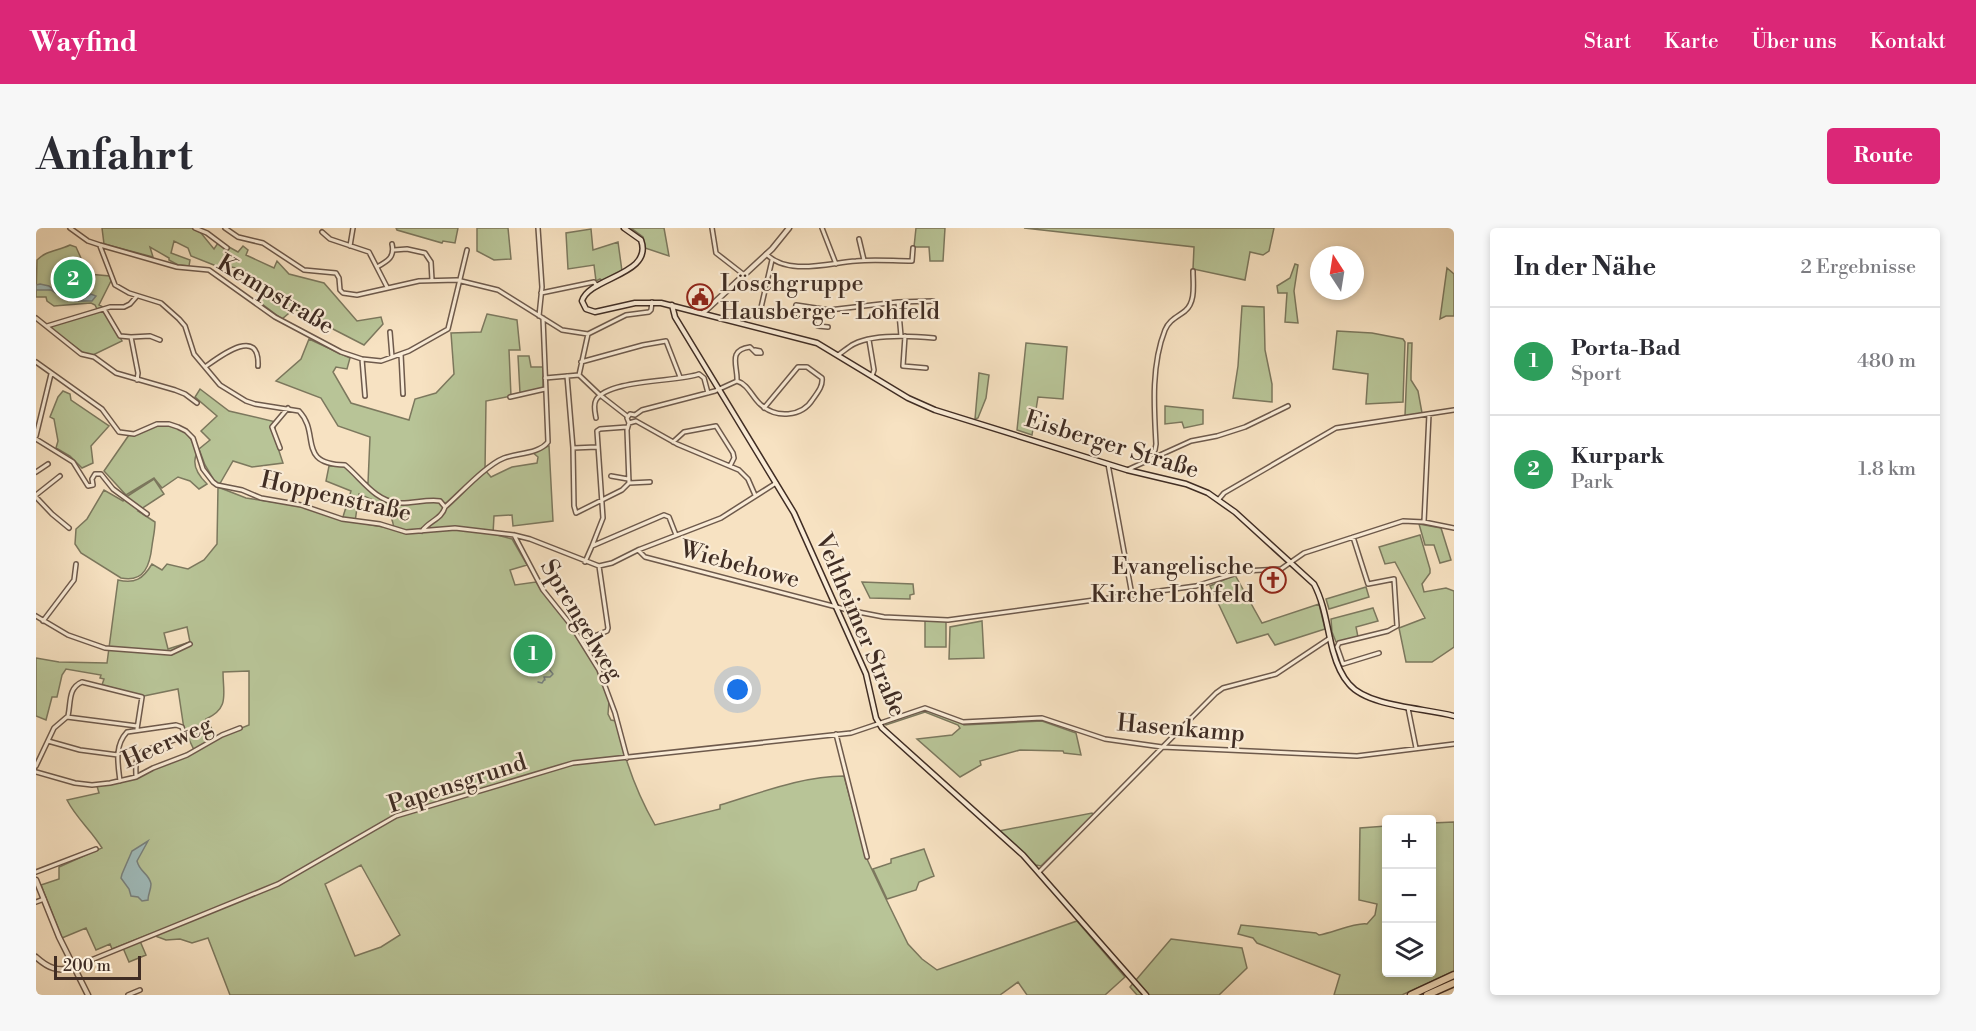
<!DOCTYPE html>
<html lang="de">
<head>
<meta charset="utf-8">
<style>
  body { margin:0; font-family:"Libre Bodoni",serif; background:#f7f7f7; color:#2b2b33 }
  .controls { position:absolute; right:18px; bottom:18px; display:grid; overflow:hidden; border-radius:6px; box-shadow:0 3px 9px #0003 }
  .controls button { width:54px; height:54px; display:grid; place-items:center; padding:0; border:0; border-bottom:2px solid #e1e1e2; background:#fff; color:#2b2b33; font:30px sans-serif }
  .compass { position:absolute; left:1274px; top:18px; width:54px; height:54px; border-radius:50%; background:#fff; box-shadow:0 3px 9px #0003; rotate:348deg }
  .scale { position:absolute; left:18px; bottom:15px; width:87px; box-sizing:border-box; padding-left:6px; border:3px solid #402d24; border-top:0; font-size:16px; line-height:21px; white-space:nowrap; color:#402d24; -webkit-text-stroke:4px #faecd7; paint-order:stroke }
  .you { position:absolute; left:702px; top:462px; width:21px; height:21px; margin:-15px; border:4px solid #fff; border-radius:50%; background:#1a73e8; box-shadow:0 0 0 9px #1a73e833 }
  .badge { display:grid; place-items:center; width:39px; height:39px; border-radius:50%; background:#db2777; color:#fff; font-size:20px; font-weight:700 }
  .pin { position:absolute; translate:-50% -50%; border:3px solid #fff; box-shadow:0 2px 6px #0006 }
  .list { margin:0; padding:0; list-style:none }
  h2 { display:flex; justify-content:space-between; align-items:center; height:78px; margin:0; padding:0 24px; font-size:26px }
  h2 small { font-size:20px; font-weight:400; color:#7c7c81 }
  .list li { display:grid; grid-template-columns:39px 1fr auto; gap:18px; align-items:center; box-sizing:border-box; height:108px; padding:0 24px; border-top:2px solid #e1e1e2 }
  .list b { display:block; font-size:22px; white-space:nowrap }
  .list p { margin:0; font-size:20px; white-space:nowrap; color:#7c7c81 }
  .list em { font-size:20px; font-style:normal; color:#7c7c81 }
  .icon { flex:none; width:33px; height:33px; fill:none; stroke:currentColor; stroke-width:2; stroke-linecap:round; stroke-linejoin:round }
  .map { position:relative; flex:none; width:1418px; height:767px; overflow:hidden; border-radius:6px }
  header { display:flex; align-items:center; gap:36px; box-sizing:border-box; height:84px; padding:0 30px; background:#db2777; color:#fff }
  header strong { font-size:28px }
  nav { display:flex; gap:33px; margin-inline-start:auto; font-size:21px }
  .intro { display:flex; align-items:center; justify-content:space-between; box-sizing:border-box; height:144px; padding:0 36px }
  h1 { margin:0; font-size:42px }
  .button { padding:15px 27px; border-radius:6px; background:#db2777; color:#fff; font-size:21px; font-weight:700 }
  main { display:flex; gap:36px; padding:0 36px }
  aside { flex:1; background:#fff; border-radius:6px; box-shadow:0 3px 9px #0003 }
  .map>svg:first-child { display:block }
</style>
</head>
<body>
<header>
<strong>Wayfind</strong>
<nav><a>Start</a><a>Karte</a><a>Über uns</a><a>Kontakt</a></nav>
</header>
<div class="intro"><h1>Anfahrt</h1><a class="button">Route</a></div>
<main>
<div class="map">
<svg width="1418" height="767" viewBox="0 0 1418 767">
  <rect width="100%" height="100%" fill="#f7e2c2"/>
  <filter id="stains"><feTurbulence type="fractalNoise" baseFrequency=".00333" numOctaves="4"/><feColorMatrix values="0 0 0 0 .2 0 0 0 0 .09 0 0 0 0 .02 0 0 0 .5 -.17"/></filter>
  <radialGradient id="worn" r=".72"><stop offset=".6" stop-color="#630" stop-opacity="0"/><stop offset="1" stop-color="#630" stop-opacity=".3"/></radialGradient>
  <path fill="#b8c497" stroke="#7c785e" stroke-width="1.5" fill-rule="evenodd" d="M66,0h90l9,5 13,16 4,-6 9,6 2,-2 9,5 5,-6 5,4 -2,5 28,13 3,-7 12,13 35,9 33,38 24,-4 2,7 -19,21 -70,-36 -12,10 -24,-18 8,-11 -22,-20 -12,-3 -3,4 -38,-15 -3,-8 -14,-7 -3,12 19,7 -1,6 -11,-1 -9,-5v-2l-19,-11 3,10 -49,-13z
    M360,0h62l-3,15 -12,-2 -1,2 -45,-13z
    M441,0h31l3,31 -17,1 -17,-9z
    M595,0h33l5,28 -24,-8 -2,-11z
    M880,0h29l-2,33h-13l-1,-14h-15z
    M988,0h250l-5,23 -6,4 -13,-3 -5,28 -52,-11 1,-22z
    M555,1l2,21 25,-8 4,29 -19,11 -3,-3 -4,2 -2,-16 -26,4 -2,-36z
    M34,17l6,2 12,27 22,2 1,5 -12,24 4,2 -6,2 -2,-4 -4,-2 -37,3 -7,-5 -1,-4h-10l1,-37c10,-10 21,-9 33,-15z
    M1259,36l3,1 -4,26 4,32 -13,-1 2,-29h-9l-1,-7 13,-8z
    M1411,40l7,6v42h-8l-6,3z
    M1206,78l22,1 1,43 7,34v18l-39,-4 5,-32z
    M62,83c13,0 18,20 24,30l-29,14 -8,-1 -36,-27z
    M451,86l30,6 3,30h-11l2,46 -25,5 -1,69 6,7 21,-10 25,-4 1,-6 -7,-6 18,-5 4,75 -40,5 -1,-11 -18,1 -1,18 19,5 15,26 -17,5 5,15 21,-3 26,33 36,55 11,31 -1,13 3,6 5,1c8,37 20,71 39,104l65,-16v-4c40,-12 83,-29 124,-29l22,81 20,42 22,45 14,15 15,11 140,-49 48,56 -20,18h-78l-9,-13 -18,13h-770l-22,-57 -16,5 -12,-4 -14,1 -16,-6 -38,15 -2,-5 -14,6 -10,-22 -24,10 -21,-53 18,-6v-12l43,-19c-10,-17 -26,-30 -35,-48l32,-7 -2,-7 29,-6 68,-30 -10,-21 -6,-40 -34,7 -42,-11 2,-6 -4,-1 1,-3 -35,-6 -4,6 -5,22h-5l-6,23 -10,-4v-58l23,4 48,1 11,-83c17,4 25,-1 34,-16l10,6 5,-6 21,5 16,-9 13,-16 1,-57 -13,-22 -6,-16 11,-9 -9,-9 16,-15 -22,-19 5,-8 29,22 47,11 -2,14 9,27 -31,4 -19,-6 -15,26 28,11 55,8 41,14 9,-29 -25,-10 3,-15 15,-1 20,17 4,1 2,-46 -32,-11 -17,-28 -45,-17 25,-22 8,-20 41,19 -3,11 -11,-2 -3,5 18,31 58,17 6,-21 21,-6 18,-19 -3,-41 30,-1zM323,266c20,9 32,11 35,35l-39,-7zM151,399l3,15 -22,7 -4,-16zM213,443v54l-32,13 -11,-19c24,-11 17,-25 17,-47zM325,637l39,70 -19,12 -26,9 -30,-72z
    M1301,103l35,2 31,6 2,3 -2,60 -37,2 2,-30 -35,-5z
    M990,115l41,4 -4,52 -25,-2 -6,38 -15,-5z
    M1372,115h4l-1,31v6l7,11 4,22 -17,3z
    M482,128h11l2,11h12v21l-23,5z
    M943,145l10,2 -3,23 -8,20 -3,1z
    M27,163l7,3 1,6 38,26 -18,20 2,17 -11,5 -12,-12 -14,-8 2,-7 -4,-22 -4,-2 8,-20z
    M1129,178l38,4v14l-19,4 -2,-6 -17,2z
    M122,197c23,-1 32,7 39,28 -6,11 2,23 10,31l-8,5 -9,-8 -12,-4 -16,11 -8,-10 -28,17 -22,-24 25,-36z
    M118,251l10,15 -26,17 17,11c0,9 -2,16 -3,24 -2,18 -7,37 -31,32l-40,-25 -6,-9 1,-15 11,-10 17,-29 19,11 3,-4z
    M1383,296l22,4 10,32 -11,3 -6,-18h-9z
    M1384,307l10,34v4l-8,11 2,8 22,-4 8,3v56l-22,15h-26l-7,-34 26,-10 -30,-56 -10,2 -6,-17z
    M1199,347l27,48 57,-19 6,25 -50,16 -7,-11 -31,9 -27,-57z
    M826,354l51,2 1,10 -4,1v4l-40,-1z
    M1330,359l3,10 -40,12 -3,-10z
    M1337,380l5,13 -22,6 2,10 -22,5 -4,-10 -1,-13z
    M889,393h21v26h-21z
    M946,393l2,37 -35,1 1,-32z
    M889,481l39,14v2l78,-4 34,12 5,22 -17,-2 -1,-2 -43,-1 -40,11 1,4 -21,12 -43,-38 35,-4 8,-7 -2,-3 -33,-13 -39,13 -2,-2z
    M1056,585l1,2 -52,51 -5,-1 -37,-34z
    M1418,594v149l-52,24h-68l6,-20 -83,-32 -4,-5 -15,-4 3,-9 75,8 3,2c13,-2 37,-13 48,-11l8,-9 2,-11 -18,-4 1,-72 26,-2v146h46v-149z
    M888,621l10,27 -15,6 -3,8 -29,9 -14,-30 18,-6v-4z
    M1135,711l71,9 5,20 -28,27h-82l-7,-8z
    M104,713l6,14 -17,7 -6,-14z"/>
  <path fill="#a0bcbc" stroke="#7a837f" stroke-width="1.5" d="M4,56l9,2 5,4 8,-1 8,7 9,-4 4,7 8,-5 5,2 -4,5h-17l-5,-4 -10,-1 -9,-6h-15v-5z
    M112,613l-11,20c3,12 12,12 14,23 0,6 -3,10 -3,16l-6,1 -4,-4 -7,-1 -2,-7 -8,-11 1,-4 10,-23z"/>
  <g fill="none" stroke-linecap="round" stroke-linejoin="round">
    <path stroke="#7a837f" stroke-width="1.5" d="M509,452l-1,-3h6l3,-3 -5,-6
      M502,454l4,1 2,-3"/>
    <g stroke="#6e5a4c" stroke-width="6">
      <path id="minor" d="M34,0l18,13 12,4 77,22 32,3 66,47 66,35 21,7 19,2 28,-10 39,-22 19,-79
        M159,0l12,5 20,15
        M189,0l13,9 25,6 41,27 32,3 3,5 1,12 3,3 14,2 62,-14 38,-1 41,10 64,40 26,4 38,-19 23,-3 2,-2 1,-8
        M502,0l4,59 -3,29
        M676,0l4,25 27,21
        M786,0l14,36
        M286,4l8,7 39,13 18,35
        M823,11l5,21
        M64,18l15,39 14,8 32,10 18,16 6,7 9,28 26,31 26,16 9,3 44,7c22,23 -3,53 46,54 16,13 30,36 53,38 14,1 28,-4 42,-2l5,6
        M314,18l3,-18
        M358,22l13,-1 18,4 6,9 1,18
        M730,26c22,22 62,9 90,7 18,-2 37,0 56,0l1,-13
        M341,39c11,-6 18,-10 15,-23
        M505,65l53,-11 3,4
        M68,81l16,27 11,1 7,36 -1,7
        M784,81l-2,17 10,1
        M724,84l12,-52
        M758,89l2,-12 33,5 69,-8
        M0,90l45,36 13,3 22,16 59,17 10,4 12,9
        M11,98l63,-19h14l6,-3 7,-8
        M354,104l2,25
        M552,106l-9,41 21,20 27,21
        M865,108l-3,-34 35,-1
        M869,108l-2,30 23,2
        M95,109l19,-1 10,4
        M833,112l5,30 -2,6
        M365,126l2,40
        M802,127c5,-3 10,-8 16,-11 20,-10 58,-8 80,-6
        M326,131l3,37
        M0,134l66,47 17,23 15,2 23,-10h12l9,3 8,4 7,7 10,31 10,13 4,3 25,5 19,8 40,7 41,14 38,5 26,8 49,-4 59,7 16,4 69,27 13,-3 26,-13 83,-32 55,-35
        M545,134l62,-17 23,-4 14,36
        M169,139c14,-10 55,-42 53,-1
        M531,148l6,72 1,58 2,7 46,-23 7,-7 -2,-53 2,-7 -2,-5 3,-4 5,1 7,-5 73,-19 22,-10c11,3 15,16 23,23 16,15 42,13 53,-5 5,-7 10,-13 9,-21l-15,-11h-9l-34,41
        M509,150l34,-3
        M701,153c1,-15 -10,-31 13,-34l6,6h5l-1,-2 -5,-1
        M474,169l35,-8
        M560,190c-1,-6 -3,-13 0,-18 12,-21 83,-18 103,-26l5,4 4,15
        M593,195l7,-2 41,23 62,26 9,9 7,16
        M0,208l15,-62
        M0,211l37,23 15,24 5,-1 -1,-6 3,-5h6l12,15 34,25
        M637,214l11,-10 32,-6 17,27 1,5 -4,8
        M244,220l-8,-21 16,-19
        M537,220l24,-1
        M1112,231l7,-9 1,-6c-2,-36 -5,-79 9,-114 4,-10 12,-13 20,-19 11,-9 8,-27 8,-40
        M1072,236l24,131
        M1091,242l64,-29 26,-5 28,-9 43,-21
        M0,244l12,-8
        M575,248l17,3
        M593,255l21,-1
        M0,267l24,-19
        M0,269l16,17 17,14
        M1183,271l5,-6 112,-65 118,-18
        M1388,294l5,-108
        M386,303c7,-10 20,-12 23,-24 15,-13 41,-42 59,-49 13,-5 35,-4 44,-16l-5,-124
        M478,307l29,55 28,35 28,45 16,43 12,45
        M556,318l11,-28 -6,-87 3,-2 27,-2
        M602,322l7,7 203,53 36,7 64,3 248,-34 48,-15 37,-2 23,-16 99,-32 21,1 30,6
        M549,334l7,-16 72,-31 5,2 7,18
        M0,388l32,19 37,13 66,5 19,-9
        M7,393l31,-41 2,-16
        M546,413l25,-10 1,-3 -9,-62
        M1307,436l-6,-17 2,-4 49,-12 9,-5 -3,-47 -26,5 -15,-47
        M1307,436l36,-11
        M1372,480l8,40
        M31,489l70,9
        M800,506l31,123
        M12,513l32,9 38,5
        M0,538l18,-38 14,-12c3,-14 0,-28 14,-34l60,15 -5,32
        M0,544l39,11 17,2 18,-2 26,-6 17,-9 34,-13 35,-20 18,-7
        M84,553c-2,-17 -6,-35 7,-49l49,-7 6,2 2,7 -4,4 -37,13c-9,7 -7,16 -7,26
        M0,644l60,-23
        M1003,644l177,-179 7,-5 53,-14 54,-36
        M0,674l8,-3
        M38,739l204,-83 118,-68 177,-53 278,-30 74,-25 38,14 79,-4 63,21 57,8 195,9 97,-12
        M92,767l12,-5"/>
    </g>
    <g stroke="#6e5a4c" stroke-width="7">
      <path id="tertiary" d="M667,85l69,-64 17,-21
        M0,652l23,57 29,58
        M0,729c11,10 22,16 38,10"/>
    </g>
    <g stroke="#402d24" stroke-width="7">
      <path id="secondary" d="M588,0l17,12c13,35 -52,37 -59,61l4,8 9,3 40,-9h26l156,40 91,55 27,12 192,60 59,14 22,9 27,19 79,72c11,21 13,45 19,67 3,11 8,24 16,33 19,23 76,24 105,32
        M636,77l3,12 119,196 72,161 10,44 6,10 141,127 123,140"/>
    </g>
    <g stroke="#402d24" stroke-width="9">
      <path id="motorway" d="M1375,767l43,-20
        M1391,767l27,-12"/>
    </g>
    <use href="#minor" stroke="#faecd7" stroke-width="3"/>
    <use href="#tertiary" stroke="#faecd7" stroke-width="4"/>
    <use href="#secondary" stroke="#faecd7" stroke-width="4"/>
    <use href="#motorway" stroke="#f7e2c2" stroke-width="6"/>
  </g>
  <defs>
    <g id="civic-ring" transform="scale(1.35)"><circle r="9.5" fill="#faecd7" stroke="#8f2418" stroke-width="1.5"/><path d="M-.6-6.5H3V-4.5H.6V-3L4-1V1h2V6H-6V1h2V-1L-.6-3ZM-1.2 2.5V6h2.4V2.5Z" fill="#8f2418"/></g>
    <g id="church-ring" transform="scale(1.35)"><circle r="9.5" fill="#faecd7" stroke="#8f2418" stroke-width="1.5"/><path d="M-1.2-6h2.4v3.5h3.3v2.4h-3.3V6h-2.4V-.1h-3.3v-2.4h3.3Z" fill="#8f2418"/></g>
  </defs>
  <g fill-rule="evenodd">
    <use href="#civic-ring" x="664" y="69"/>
    <use href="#church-ring" x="1237" y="352"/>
  </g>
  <g text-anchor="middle" stroke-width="4.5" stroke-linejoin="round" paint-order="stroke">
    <g font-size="24" fill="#402d24" stroke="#faecd7" text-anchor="start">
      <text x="684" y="63">Löschgruppe<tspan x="684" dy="28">Hausberge - Lohfeld</tspan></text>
      <text x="1218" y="346" text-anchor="end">Evangelische<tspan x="1218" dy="28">Kirche Lohfeld</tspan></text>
    </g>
    <g font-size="24" fill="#402d24" stroke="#faecd7">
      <text transform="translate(240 66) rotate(31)" y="8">Kempstraße</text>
      <text transform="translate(1076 216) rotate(17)" y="8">Eisberger Straße</text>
      <text transform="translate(300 268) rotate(13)" y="8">Hoppenstraße</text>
      <text transform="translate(704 336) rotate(15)" y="8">Wiebehowe</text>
      <text transform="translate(546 392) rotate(59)" y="8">Sprengelweg</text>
      <text transform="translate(825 397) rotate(67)" y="8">Veltheimer Straße</text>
      <text transform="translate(1145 500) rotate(5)" y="8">Hasenkamp</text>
      <text transform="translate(131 514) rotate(-24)" y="8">Heerweg</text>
      <text transform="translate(421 555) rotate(-18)" y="8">Papensgrund</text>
    </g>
  </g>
  <rect width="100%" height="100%" filter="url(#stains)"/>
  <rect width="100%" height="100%" fill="url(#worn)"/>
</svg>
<div class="controls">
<button>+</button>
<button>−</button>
<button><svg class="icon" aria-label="layers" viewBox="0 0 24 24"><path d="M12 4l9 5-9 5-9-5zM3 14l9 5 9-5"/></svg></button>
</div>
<svg class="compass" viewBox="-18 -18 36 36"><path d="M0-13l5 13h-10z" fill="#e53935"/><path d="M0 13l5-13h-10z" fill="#7c7c81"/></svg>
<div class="scale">200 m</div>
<div class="you"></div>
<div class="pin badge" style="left:497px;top:426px;background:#2e9e5b">1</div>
<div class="pin badge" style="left:37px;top:51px;background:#2e9e5b">2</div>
</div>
<aside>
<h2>In der Nähe<small>2 Ergebnisse</small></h2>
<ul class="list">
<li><span class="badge" style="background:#2e9e5b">1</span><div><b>Porta-Bad</b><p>Sport</p></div><em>480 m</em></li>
<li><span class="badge" style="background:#2e9e5b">2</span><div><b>Kurpark</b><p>Park</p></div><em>1.8 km</em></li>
</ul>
</aside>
</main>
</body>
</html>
